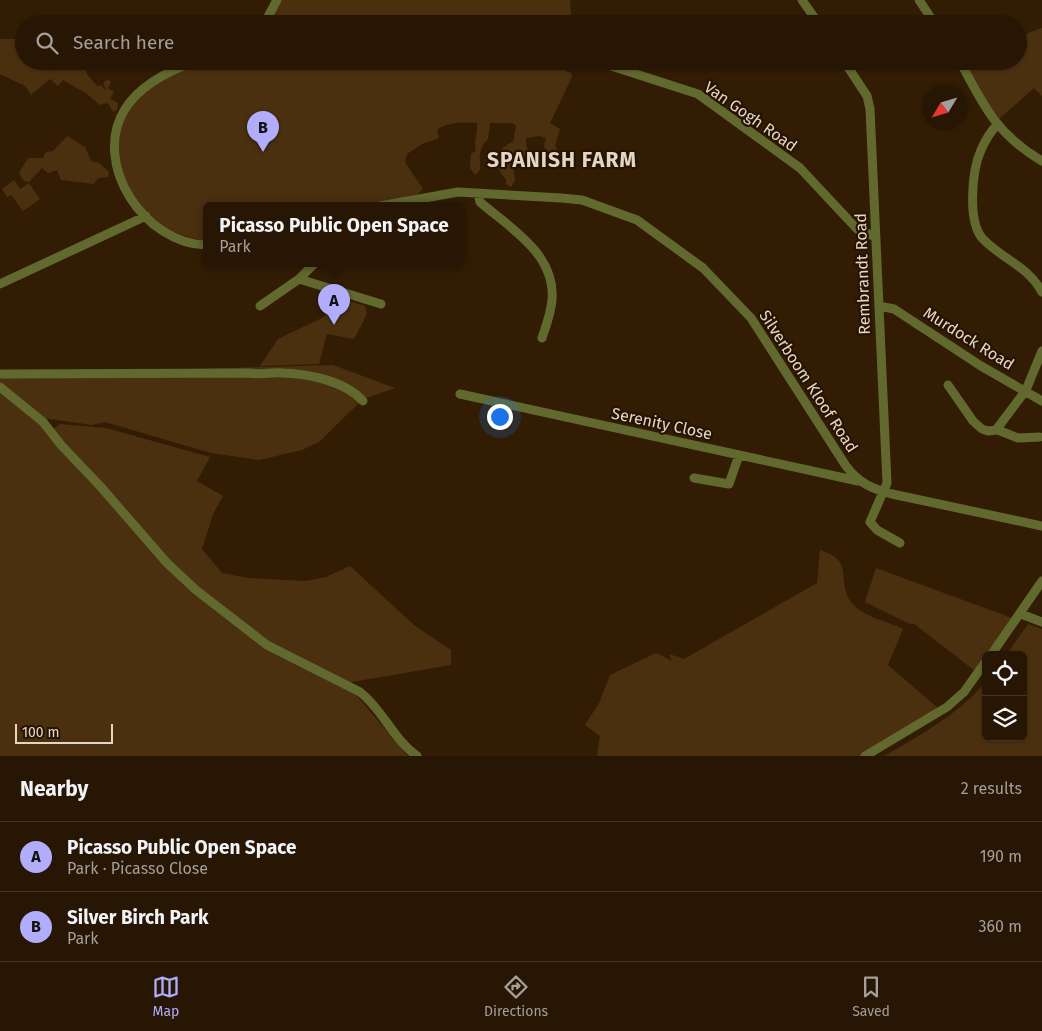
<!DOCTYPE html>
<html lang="en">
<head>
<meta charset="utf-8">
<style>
  body { margin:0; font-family:"Fira Sans",sans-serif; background:#322312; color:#f1f3f6 }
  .controls { position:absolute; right:15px; bottom:15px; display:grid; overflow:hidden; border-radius:8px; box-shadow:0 1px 4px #0004 }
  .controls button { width:45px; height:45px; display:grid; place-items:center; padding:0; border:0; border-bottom:1px solid #423525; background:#261603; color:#f1f3f6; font:25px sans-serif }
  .compass { position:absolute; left:922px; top:85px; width:45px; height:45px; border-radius:50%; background:#261603; box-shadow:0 1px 4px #0004; rotate:232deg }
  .scale { position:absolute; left:15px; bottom:12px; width:98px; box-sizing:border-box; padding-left:5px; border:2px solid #e3d5c7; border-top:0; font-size:14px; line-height:18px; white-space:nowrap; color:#e3d5c7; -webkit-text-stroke:4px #271400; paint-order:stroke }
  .you { position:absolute; left:499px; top:416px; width:18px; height:18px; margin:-12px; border:4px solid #fff; border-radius:50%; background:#1a73e8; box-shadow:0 0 0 8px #1a73e833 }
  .badge { display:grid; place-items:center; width:32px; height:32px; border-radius:50%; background:#b1adfa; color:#111; font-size:16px; font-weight:700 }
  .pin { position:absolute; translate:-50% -41px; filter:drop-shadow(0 1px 2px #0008) }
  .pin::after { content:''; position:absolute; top:26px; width:18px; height:15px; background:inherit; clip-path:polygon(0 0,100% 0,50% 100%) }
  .popup { position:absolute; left:203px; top:202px; width:262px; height:65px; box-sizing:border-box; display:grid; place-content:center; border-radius:8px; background:#261603; filter:drop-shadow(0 1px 4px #0005); font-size:16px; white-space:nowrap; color:#a49f9a }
  .popup b { font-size:19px; color:#f1f3f6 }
  .popup::after { content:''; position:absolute; left:50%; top:100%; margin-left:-10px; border:10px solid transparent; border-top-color:#261603 }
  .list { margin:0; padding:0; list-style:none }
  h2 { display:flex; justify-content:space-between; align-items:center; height:65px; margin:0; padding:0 20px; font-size:21px }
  h2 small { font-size:16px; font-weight:400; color:#a49f9a }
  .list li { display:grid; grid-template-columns:32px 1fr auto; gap:15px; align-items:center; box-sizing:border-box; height:70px; padding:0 20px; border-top:1px solid #423525 }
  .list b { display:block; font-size:19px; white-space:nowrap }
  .list p { margin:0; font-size:16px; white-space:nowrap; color:#a49f9a }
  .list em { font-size:16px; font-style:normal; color:#a49f9a }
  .icon { flex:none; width:28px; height:28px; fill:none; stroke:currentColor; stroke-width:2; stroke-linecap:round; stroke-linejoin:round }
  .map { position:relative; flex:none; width:1042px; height:756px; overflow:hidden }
  .search { position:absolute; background:#261603; box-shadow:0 1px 4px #0004; left:15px; right:15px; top:15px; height:55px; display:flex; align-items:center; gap:12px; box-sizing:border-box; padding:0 18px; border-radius:28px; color:#a49f9a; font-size:19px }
  .sheet { height:205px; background:#261603 }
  nav { display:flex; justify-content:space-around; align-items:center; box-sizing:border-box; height:70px; border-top:1px solid #423525; background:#261603; font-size:14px; color:#a49f9a }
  nav a { display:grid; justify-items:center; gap:2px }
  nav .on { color:#b1adfa }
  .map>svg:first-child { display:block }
</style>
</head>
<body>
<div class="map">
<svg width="1042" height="756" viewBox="0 0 1042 756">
  <rect width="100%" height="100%" fill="#321d04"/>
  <path fill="#4b3010" d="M280,0h290l2,24h-303z
    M1042,28v68l-8,-8 -36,32 -33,-56 5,-3h48v-24z
    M0,39h24v22h30l-7,7 4,3 12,-10h21l3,13 10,12 4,-1 6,7 -4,-9 5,-4 3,3 -3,6 6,4 -4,7 8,4 -1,7 -4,2 -5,-9 -8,2 -13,-11 -24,-14 -5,6 -8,-7 -19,16 -6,-9 -25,-12z
    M204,61h352l2,6 13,6 1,4 -22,46 10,6 -5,16 3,7 -1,5 -4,2 -9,-12 2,-9 -7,-2 -13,2v8l7,11 -17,3 -3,5 2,16 -4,6 -5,-3v-5c-8,-6 -8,-17 -9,-26l11,-9 5,-2 3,-16 -4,-3h-22l-2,16c-10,9 -8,18 -8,31l-5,5 -5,-7 1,-14 5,-3c-3,-7 2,-18 1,-28 -13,-1 -30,-1 -40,7l2,8 -17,6 -15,10 -2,8 18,27 -6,6 -57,11h-154v36c-20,-5 -39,-10 -55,-24 -31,-26 -43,-77 -20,-111 16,-24 47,-36 73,-46z
    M67,136l18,11 6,14 8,2 10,9 -1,5 -10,1 -4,6 -33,-4 -4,-10 -9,3 -6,-5 -13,14 -5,-1 -5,-8 9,-15h15l3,-6 7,-1z
    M14,180l6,9 9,-6 11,16 -17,12 -12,-16 -4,2 -5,-8z
    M334,296l31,10 2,8 -13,25 -27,-5 -8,30 -59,2 18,-27 46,-22z
    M333,365l62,23 -32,11 -44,43 -17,8 -43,10 -48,-7 -106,-31 -13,3 -64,-9 20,15 13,-7 45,4 104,29 -13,24 26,15 -10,18 -11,35 20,24 26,5 57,3 21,-4 24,-11 64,59 37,25v15l-105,18 62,73h-408v-381z
    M820,550c34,11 17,26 29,49 11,18 36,21 54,30l-15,36 51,44 -77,47h-265l3,-20 -15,-11 14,-22 11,-28 46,-22 16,8 -3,-7 15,5 133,-76z
    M876,568l136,50 -37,53 -62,-48 -1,2 -47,-23z
    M1028,624l14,5v127h-158c37,-21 73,-41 102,-74v55h37v-82h-17z"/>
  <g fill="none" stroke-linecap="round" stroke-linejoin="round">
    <path stroke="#62692f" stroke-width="9" d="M802,0l17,24
      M919,0l16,24
      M264,24l13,-24
      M197,61c-27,9 -56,23 -72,48 -34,55 20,135 81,136
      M585,61l17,2 96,31 102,74 57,61 19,8
      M844,61l23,35 3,13 17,374 -17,39 7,8 23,13
      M960,61c23,44 37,74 82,100
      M997,125c-7,7 -12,16 -16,25 -9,20 -14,72 2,89 19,20 45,27 59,53
      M478,193l2,9c30,26 76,52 72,98 -1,13 -6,26 -10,38
      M380,206l78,-14 103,6 21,2 55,20 66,48 48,50 95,148c13,17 26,23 46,28l150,32
      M299,279l82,25
      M0,284l146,-68
      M260,306l39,-27 15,-15
      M879,306l15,3 87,57 61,35
      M0,374l248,-1c15,2 23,-1 35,0 26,1 62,8 80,28
      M948,385l25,36 9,8 6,2 10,-1 20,8 22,-1
      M0,387l43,35 18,23 39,41 67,77 29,27 71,55 93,47c23,18 33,47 57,64
      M460,394l398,87
      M996,430l30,-40 16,-39
      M694,478l35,6 10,-29
      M1021,614l21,8
      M991,655l51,-74
      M865,756l82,-49 17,-15 22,-31"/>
  </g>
  <g text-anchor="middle" stroke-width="4.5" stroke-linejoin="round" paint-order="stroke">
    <g font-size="16" fill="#e3d5c7" stroke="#271400">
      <text transform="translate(751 116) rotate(35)" y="6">Van Gogh Road</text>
      <text transform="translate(862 274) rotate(-92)" y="6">Rembrandt Road</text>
      <text transform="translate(969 338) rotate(32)" y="6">Murdock Road</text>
      <text transform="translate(809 381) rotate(57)" y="6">Silverboom Kloof Road</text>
      <text transform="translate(662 423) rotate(12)" y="6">Serenity Close</text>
    </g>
    <g font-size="21" font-weight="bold" letter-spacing="1" fill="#e3d5c7" stroke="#271400">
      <text x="562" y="167">SPANISH FARM</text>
    </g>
  </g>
</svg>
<div class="controls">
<button><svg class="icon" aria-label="locate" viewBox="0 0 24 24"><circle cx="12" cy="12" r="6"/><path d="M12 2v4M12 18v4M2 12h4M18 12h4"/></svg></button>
<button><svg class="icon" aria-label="layers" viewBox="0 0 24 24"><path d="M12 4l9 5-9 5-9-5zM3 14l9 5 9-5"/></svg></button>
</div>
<svg class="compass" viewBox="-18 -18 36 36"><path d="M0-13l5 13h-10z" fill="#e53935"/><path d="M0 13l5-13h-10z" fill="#a49f9a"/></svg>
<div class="scale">100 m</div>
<div class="you"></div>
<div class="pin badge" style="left:334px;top:325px">A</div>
<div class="popup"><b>Picasso Public Open Space</b>Park</div>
<div class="pin badge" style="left:263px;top:152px">B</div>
<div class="search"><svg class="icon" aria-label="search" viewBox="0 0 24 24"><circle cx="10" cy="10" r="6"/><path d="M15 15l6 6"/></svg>Search here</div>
</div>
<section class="sheet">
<h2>Nearby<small>2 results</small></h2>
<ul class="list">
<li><span class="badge">A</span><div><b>Picasso Public Open Space</b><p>Park · Picasso Close</p></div><em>190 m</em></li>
<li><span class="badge">B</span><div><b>Silver Birch Park</b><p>Park</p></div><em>360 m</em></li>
</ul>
</section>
<nav>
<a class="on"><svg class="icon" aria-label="map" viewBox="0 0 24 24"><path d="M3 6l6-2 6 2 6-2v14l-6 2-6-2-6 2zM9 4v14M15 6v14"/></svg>Map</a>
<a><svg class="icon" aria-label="directions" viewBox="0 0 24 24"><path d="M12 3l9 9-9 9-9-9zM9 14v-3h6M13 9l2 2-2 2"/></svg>Directions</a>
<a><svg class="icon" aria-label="saved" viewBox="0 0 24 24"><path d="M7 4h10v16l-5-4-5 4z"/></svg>Saved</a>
</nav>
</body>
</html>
